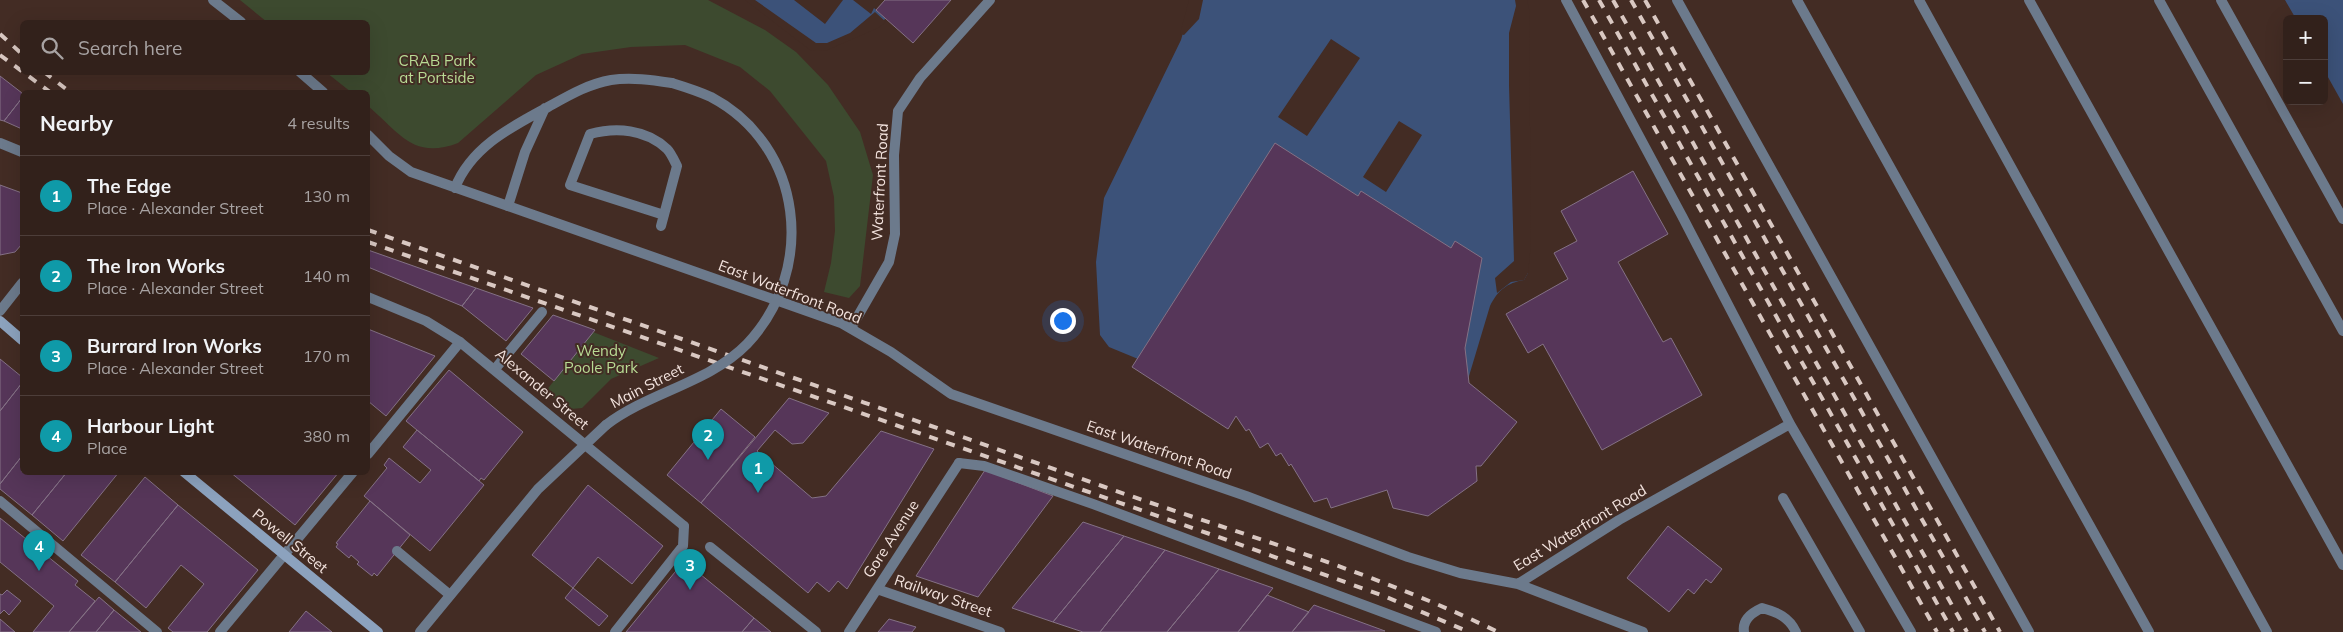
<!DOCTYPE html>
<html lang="en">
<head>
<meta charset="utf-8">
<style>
  body { margin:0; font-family:Mulish,sans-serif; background:#3d2e28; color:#f1f3f6 }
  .controls { position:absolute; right:15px; top:15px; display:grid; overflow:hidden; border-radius:8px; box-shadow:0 5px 20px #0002 }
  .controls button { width:45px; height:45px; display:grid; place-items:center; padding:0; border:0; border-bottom:1px solid #4d3e3a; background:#32211b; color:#f1f3f6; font:25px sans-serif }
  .you { position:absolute; left:1062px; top:320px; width:18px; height:18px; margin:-12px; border:4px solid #fff; border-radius:50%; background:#1a73e8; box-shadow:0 0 0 8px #1a73e833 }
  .badge { display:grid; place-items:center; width:32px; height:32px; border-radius:50%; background:#1a73e8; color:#fff; font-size:16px; font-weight:700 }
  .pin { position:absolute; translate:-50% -41px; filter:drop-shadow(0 1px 2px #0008) }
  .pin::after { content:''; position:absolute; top:26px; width:18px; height:15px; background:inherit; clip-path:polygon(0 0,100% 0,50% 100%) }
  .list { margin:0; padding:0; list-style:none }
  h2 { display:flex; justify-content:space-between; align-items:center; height:65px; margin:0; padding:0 20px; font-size:21px }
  h2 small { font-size:16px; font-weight:400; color:#a8a3a3 }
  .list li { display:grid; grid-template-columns:32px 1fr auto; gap:15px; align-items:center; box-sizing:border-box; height:80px; padding:0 20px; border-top:1px solid #4d3e3a }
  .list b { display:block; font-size:19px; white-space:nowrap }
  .list p { margin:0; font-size:16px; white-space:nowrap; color:#a8a3a3 }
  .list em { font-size:16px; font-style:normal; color:#a8a3a3 }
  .icon { flex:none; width:28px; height:28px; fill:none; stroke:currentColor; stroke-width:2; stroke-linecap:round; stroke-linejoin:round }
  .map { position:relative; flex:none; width:2343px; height:632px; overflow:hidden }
  .search { position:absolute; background:#32211b; box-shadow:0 5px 20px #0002; left:20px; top:20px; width:350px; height:55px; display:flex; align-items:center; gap:12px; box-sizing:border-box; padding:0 18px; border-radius:8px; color:#a8a3a3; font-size:19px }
  .panel { position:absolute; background:#32211b; box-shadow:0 5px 20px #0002; left:20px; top:90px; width:350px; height:385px; border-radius:8px }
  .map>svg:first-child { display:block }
</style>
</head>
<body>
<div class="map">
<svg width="2343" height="632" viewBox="0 0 2343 632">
  <rect width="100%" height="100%" fill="#432c24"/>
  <path fill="#3d4a2f" d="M240,0h468l57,30 31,22 32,33 32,47 13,43 -13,111 -11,12 -25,-6 7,-29 4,-32 -1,-34 -8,-36 -56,-70 -30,-24 -55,-22 -54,2 -49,7 -46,21 -78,68c-45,17 -58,-10 -90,-37v-14h-17l-24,-19 41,-1v-50h-101z
    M593,332l66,26 -48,21 -29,29 -11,1 -26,-17z"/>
  <path fill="#3c5279" d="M747,0h160l-30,26 -53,23z
    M1192,0h333l3,273 -4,7c-17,3 -26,10 -34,26l-33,110 -50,54 -298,-123 -9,-12 -4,-73 8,-64 77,-158z
    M2285,0h58v104l-19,-34v-51h-28z"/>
  <path fill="#432c24" d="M745,0h10l61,43h11l23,-10 25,-21 11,10 -8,6 -53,23 -15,-1z
    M794,0h49l-18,24z
    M853,0h57l-22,20 -14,-12 -3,6z
    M1189,0h14l-4,19 -15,16 -4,-1z
    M1515,0h12l2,9 2,235 -3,29 -4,7 -13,2 -14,11 -2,-15 19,-17 -5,-176v-52l7,-27z
    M1331,39l29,19 -53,78 -29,-19z
    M1399,121l23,14 -36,57 -23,-15z"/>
  <path fill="#563659" stroke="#847185" d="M885,0h66l-38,43 -37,-33z
    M0,76l22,17v5l-18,23 -4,-1z
    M22,98v31l-18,-8z
    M1275,143l83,53 3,-5 90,57 4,-7 27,17 -17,90 4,35 48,39 -36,44h-5l1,15 -49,35 -35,-8 -6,-18 -56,18 -4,-10 -13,4 -23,-38 -2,2 -8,-13 -5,3 -8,-13 -8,5 -11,-19 -3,2 -10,-15 -8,13 -96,-62z
    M1633,171l35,63 -50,28 45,80 8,-4 31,57 -100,55 -59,-106 -15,9 -22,-39 62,-35 -14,-26 23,-12 -16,-30z
    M0,185l22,8v51l-7,8 -15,3z
    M368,250l108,38 -14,18 -94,-39z
    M476,288l57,20 -27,33 -44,-35z
    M553,315l42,15 -41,51 -33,-27z
    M368,329l67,27 -49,60 -18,-15z
    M0,359l22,18v6l-22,28z
    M449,370l74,62 -39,48 -3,-2 -2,3 -73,-60z
    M22,383v73l-22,28v-73z
    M789,398l40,15 -26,30 -11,1 -17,-14 -18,21 55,47 14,-2 55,-65 53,18 -87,140 -9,-8 -9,11 -12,-10 -9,11 -107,-90z
    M721,409l34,28 -54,66 -34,-28z
    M417,430l67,55 -54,66 -66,-55 23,-28 -3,-3 5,-7 31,25 11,-13 -28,-23z
    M22,456v16h45l-35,43 -32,-26v-5z
    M985,470l68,26 -75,101 -62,-21z
    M67,472h52l-56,69 -31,-26z
    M230,472h109l-44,53z
    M145,477l33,28 -63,77 -34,-27z
    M588,485l75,61 -31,38 -34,-27 -25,31 -41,-33z
    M370,501l40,34 -33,41 -3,-3 -2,3 -15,-12 2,-2 -8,-7 -2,3 -13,-11 2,-3 -2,-1z
    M178,505l80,65 -51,62h-34l-5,-4 36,-44 -23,-19 -35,43 -31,-26z
    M0,518l78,63 -3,4 20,16 -26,31h-36l21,-26 -54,-44z
    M1083,522l41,14 -71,86 -41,-14z
    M1668,526l54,43 -11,14 -5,-4 -12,15 -6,-5 -19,23 -42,-34z
    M1124,536l41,14 -65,82h-17l-30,-10z
    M1165,550l54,19 -52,63h-67z
    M684,561l70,57 -12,14h-116z
    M1219,569l54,19 -35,44h-71z
    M573,588l35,28 -9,10 -34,-28z
    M7,590l14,11 -12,14 -5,-5 -4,4v-20l2,1z
    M1267,595l42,17 -17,20h-54z
    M99,597l15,13 -18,22h-27z
    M1314,605l71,26 -93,1z
    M114,610l27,22h-45z
    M306,611l26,21h-43z
    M754,618l17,14h-29z
    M0,619l15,13h-15z
    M889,619l27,8 -4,5h-34z"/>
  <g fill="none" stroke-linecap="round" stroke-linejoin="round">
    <path stroke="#6c7a8c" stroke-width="10" d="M1566,0l116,216 108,208 121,208
      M1677,0l352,632
      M1797,0l352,632
      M1919,0l348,632
      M2029,0l314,565
      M2159,0l184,331
      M2221,0l122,219
      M508,206l333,117 50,29 60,42 295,102 162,61 52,16 58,11 125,48
      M661,226l16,-60c-3,-6 -6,-13 -10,-17 -21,-20 -51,-22 -77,-15l-20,51 94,30
      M851,328l38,-66 6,-28 -1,-79 4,-44 22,-33 70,-78
      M495,369l47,-57
      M368,454l92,-112
      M959,463l25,3 109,38 343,128
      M1783,498l77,134
      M0,501l157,131
      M397,551l53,44
      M1518,584l101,-64 171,-96
      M220,632l133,-160
      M615,632l68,-86 1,-20
      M1744,632c-2,-12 7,-19 18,-24 15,4 27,9 34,24"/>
    <path stroke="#6c7a8c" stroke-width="10" d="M213,0l28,22
      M300,72l23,20
      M368,135l21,21 22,16 97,34 17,-54 20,-44
      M0,143l22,9
      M455,188c16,-41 56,-61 93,-81 20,-11 40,-23 63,-27 20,-3 41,0 61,3
      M368,297l58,24 34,21 224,184
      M0,311l22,-28
      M710,547l106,85
      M877,589l123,43
      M420,632l118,-143 68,-64
      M849,632l110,-169"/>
    <path stroke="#8ca2be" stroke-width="10" d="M0,321l22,19
      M184,472l194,160"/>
    <path stroke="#d9c8c2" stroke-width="4" stroke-dasharray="9 9" stroke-linecap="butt" d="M1583,0l354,632
      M1599,0l354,632
      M1613,0l354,632
      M1631,0l354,632
      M1645,0l355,632
      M0,34l22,20
      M0,55l50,37
      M44,72l26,20
      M368,230c245,85 490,170 734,256 133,47 269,84 396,146
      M368,242l862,299 154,55 85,36"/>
    <path stroke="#6c7a8c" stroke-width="10" d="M606,425c43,-33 103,-42 141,-81 70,-74 57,-198 -36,-247 -13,-6 -26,-10 -39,-14"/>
  </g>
  <g text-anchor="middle" stroke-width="4" stroke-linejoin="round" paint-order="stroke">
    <g font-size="15" fill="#b8db94" stroke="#432c24">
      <text x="437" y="66">CRAB Park<tspan x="437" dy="17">at Portside</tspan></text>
      <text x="601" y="356">Wendy<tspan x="601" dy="17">Poole Park</tspan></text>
    </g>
    <g font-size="15" fill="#f3e3de" stroke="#432c24">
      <text transform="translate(880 182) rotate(-87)" y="5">Waterfront Road</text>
      <text transform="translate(790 292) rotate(21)" y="5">East Waterfront Road</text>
      <text transform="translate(647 386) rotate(-27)" y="5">Main Street</text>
      <text transform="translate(542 389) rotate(40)" y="5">Alexander Street</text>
      <text transform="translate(1159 450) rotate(19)" y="5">East Waterfront Road</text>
      <text transform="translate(1580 528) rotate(-31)" y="5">East Waterfront Road</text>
      <text transform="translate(891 539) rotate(-57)" y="5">Gore Avenue</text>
      <text transform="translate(290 541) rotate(39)" y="5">Powell Street</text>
      <text transform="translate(943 596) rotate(19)" y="5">Railway Street</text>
    </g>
  </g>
</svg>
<div class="controls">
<button>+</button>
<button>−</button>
</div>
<div class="you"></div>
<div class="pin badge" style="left:758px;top:493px;background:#0f9aa8">1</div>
<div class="pin badge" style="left:708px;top:460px;background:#0f9aa8">2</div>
<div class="pin badge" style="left:690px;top:590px;background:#0f9aa8">3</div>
<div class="pin badge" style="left:39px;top:571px;background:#0f9aa8">4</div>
<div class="search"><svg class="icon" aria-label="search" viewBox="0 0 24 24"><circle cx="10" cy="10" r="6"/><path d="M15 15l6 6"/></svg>Search here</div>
<section class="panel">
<h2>Nearby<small>4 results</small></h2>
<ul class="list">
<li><span class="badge" style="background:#0f9aa8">1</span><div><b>The Edge</b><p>Place · Alexander Street</p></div><em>130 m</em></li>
<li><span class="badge" style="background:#0f9aa8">2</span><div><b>The Iron Works</b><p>Place · Alexander Street</p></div><em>140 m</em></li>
<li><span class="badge" style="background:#0f9aa8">3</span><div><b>Burrard Iron Works</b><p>Place · Alexander Street</p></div><em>170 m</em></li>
<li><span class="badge" style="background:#0f9aa8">4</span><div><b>Harbour Light</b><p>Place</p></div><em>380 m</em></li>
</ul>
</section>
</div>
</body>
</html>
